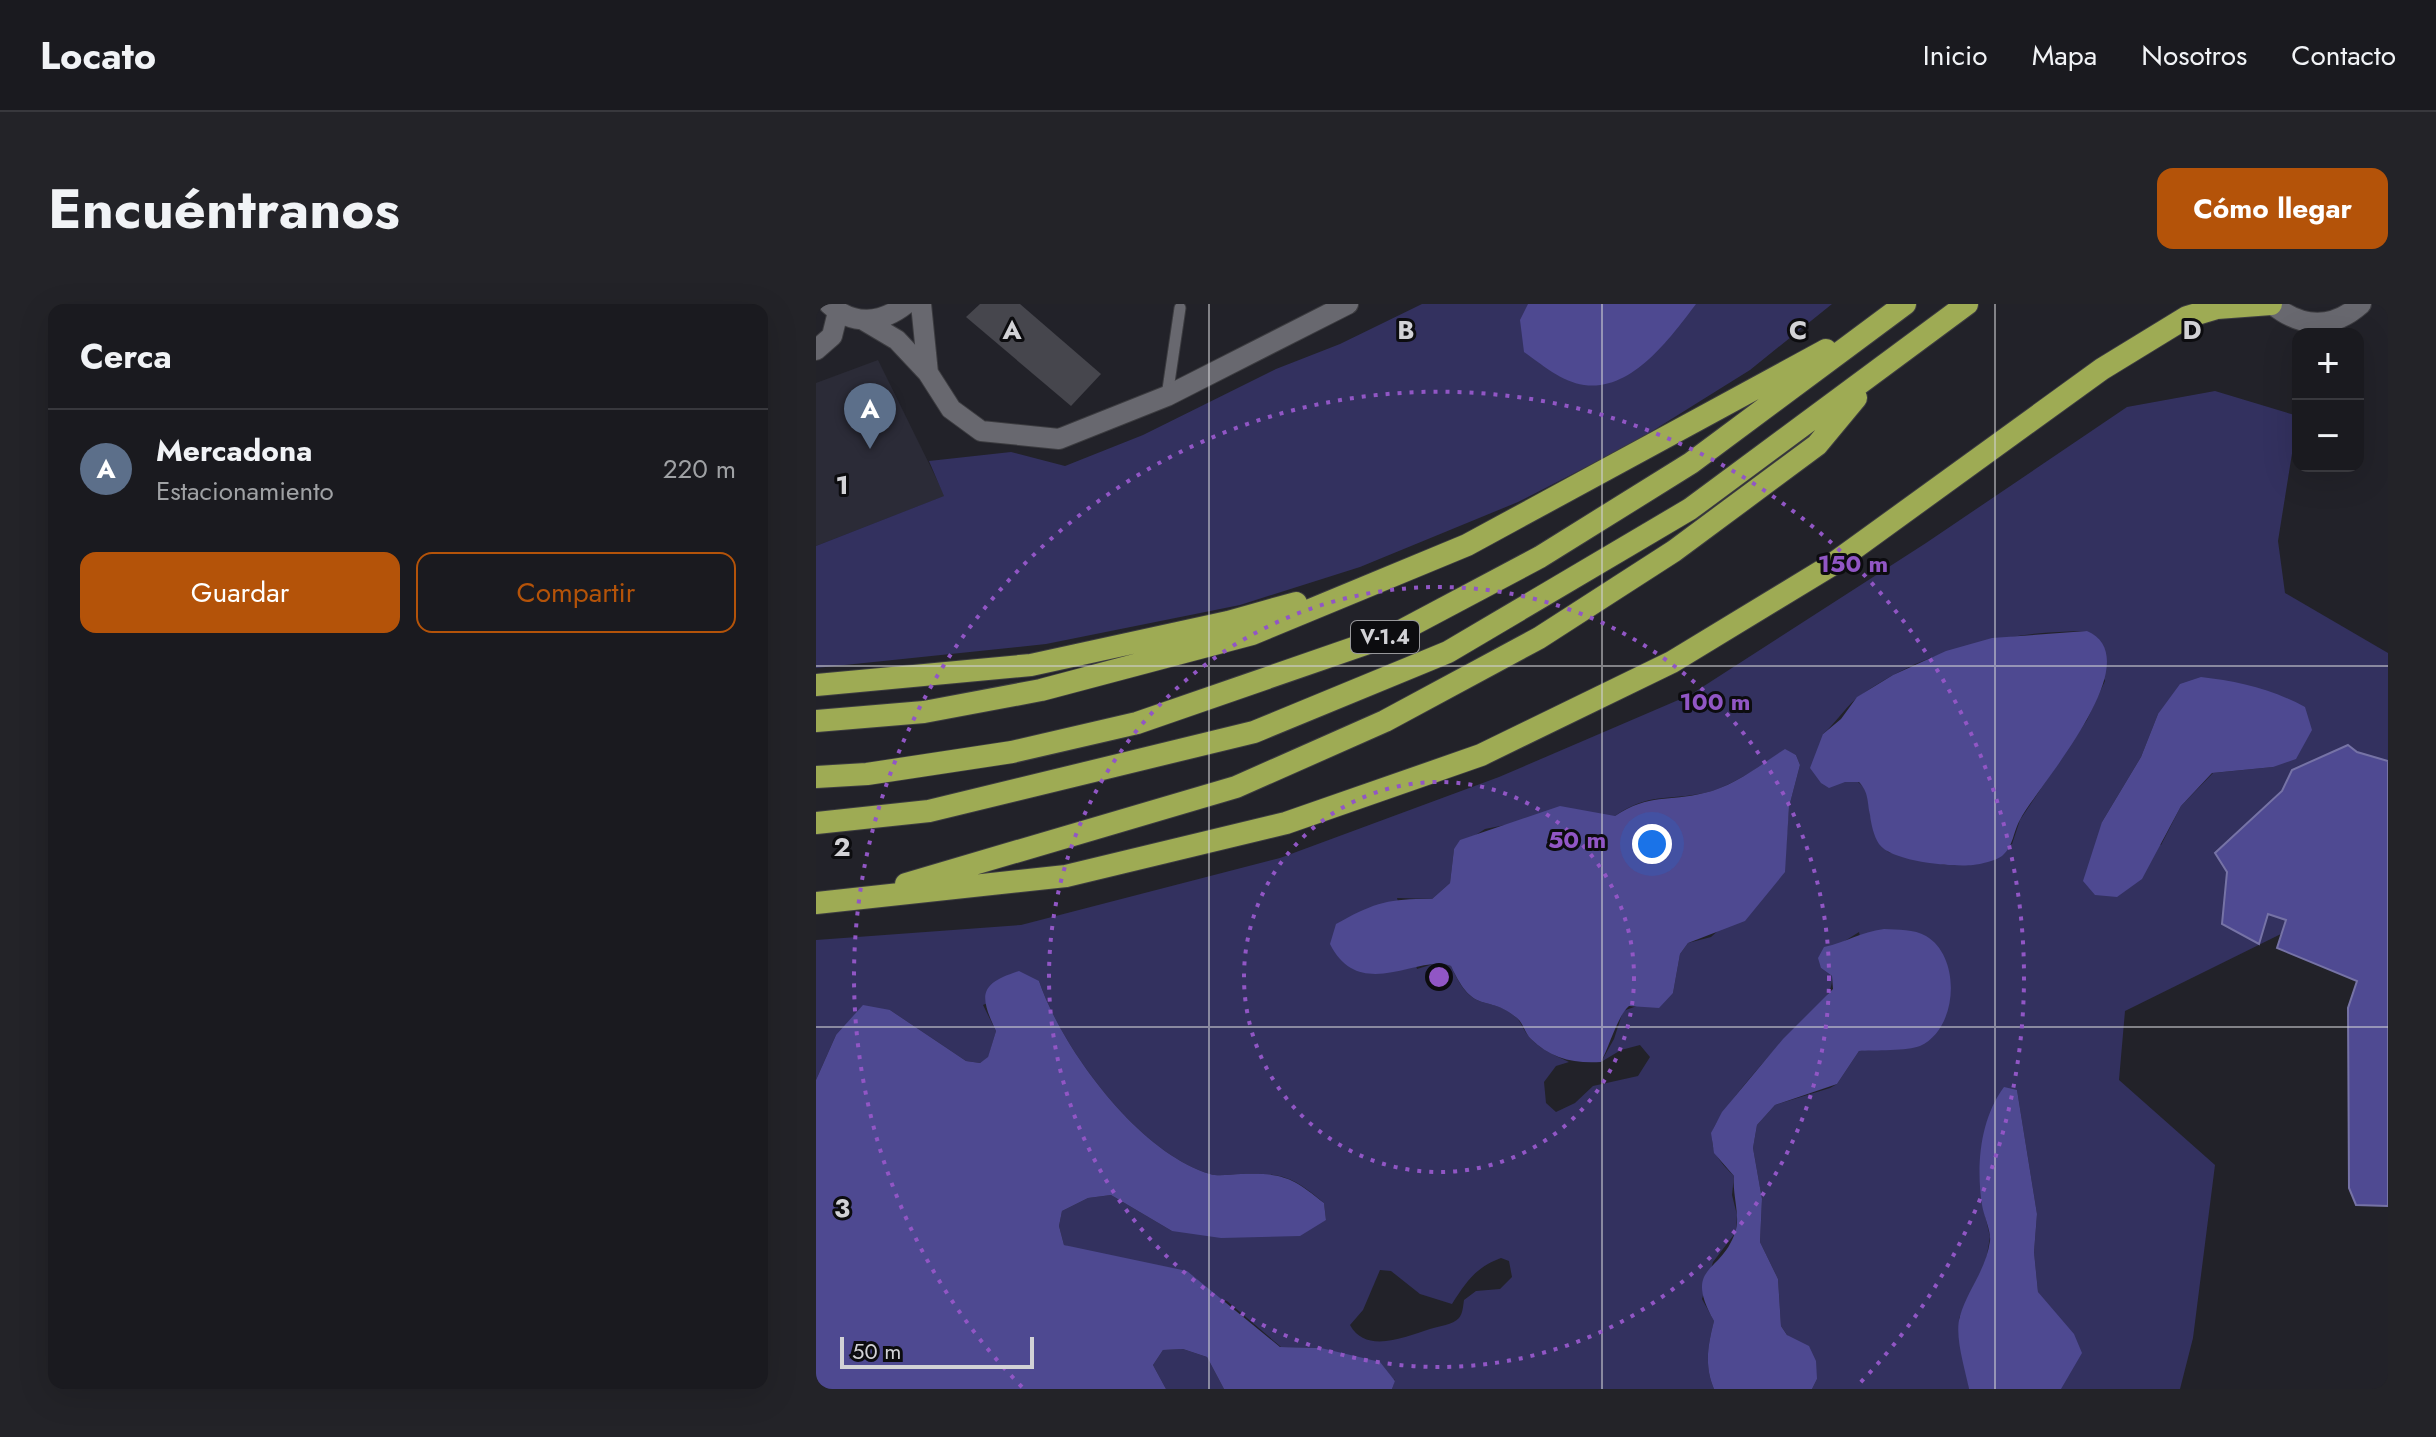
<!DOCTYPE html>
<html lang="es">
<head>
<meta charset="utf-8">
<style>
  body { margin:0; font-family:Jost,sans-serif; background:#232328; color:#f1f3f6 }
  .controls { position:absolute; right:24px; top:24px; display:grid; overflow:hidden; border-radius:16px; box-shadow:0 8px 32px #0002 }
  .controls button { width:72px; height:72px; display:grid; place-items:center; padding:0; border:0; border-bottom:2px solid #38383d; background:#1a1a1f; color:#f1f3f6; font:40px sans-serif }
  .scale { position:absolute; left:24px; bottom:20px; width:194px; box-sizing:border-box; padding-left:8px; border:4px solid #d2d2d6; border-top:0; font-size:22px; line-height:28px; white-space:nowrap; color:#d2d2d6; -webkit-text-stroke:6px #0c0c0f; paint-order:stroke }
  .you { position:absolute; left:836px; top:540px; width:28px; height:28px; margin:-20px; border:6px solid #fff; border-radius:50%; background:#1a73e8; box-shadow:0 0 0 12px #1a73e833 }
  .badge { display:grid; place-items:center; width:52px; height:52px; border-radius:50%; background:#b45309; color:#fff; font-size:26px; font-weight:700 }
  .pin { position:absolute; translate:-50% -66px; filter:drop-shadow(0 2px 4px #0008) }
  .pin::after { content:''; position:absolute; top:42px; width:28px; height:24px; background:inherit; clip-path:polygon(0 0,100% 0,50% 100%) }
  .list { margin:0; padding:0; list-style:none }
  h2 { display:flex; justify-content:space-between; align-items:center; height:104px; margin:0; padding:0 32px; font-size:34px }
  h2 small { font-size:26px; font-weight:400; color:#9fa1a4 }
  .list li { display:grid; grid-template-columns:52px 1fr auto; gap:24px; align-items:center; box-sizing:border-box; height:120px; padding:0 32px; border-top:2px solid #38383d }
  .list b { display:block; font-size:30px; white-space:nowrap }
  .list p { margin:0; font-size:26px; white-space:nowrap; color:#9fa1a4 }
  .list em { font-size:26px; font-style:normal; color:#9fa1a4 }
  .actions { display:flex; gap:16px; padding:24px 32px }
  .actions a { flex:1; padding:18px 0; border:2px solid #b45309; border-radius:16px; text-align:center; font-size:28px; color:#b45309 }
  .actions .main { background:#b45309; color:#fff }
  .map { position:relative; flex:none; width:1572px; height:1085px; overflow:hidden; border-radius:16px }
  header { display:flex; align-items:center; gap:48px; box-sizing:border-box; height:112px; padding:0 40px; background:#1a1a1f; border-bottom:2px solid #38383d }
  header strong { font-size:38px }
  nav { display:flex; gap:44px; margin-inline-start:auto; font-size:28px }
  .intro { display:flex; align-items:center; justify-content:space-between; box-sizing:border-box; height:192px; padding:0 48px }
  h1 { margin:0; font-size:56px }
  .button { padding:20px 36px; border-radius:16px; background:#b45309; color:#fff; font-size:28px; font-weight:700 }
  main { display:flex; gap:48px; padding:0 48px }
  aside { flex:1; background:#1a1a1f; border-radius:16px; box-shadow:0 8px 32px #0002 }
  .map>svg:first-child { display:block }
</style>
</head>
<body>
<header>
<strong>Locato</strong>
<nav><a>Inicio</a><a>Mapa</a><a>Nosotros</a><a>Contacto</a></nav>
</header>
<div class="intro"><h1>Encuéntranos</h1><a class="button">Cómo llegar</a></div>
<main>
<aside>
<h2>Cerca<small></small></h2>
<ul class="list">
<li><span class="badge" style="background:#5c6f8a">A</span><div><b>Mercadona</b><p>Estacionamiento</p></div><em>220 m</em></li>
</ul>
<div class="actions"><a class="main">Guardar</a><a>Compartir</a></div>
</aside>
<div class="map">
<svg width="1572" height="1085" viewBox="0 0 1572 1085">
  <rect width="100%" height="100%" fill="#222229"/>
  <path fill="#2b2b37" d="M62,56l67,136 -129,50v-163z"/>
  <path fill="#33315f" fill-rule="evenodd" d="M606,0h410l-82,66 -117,73 -115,59 -158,65 -120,38 -194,39 -230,24v-122l128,-50 -15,-35 82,-9 54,14 78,-31 133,-66 64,-25z
    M1399,87l83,25 -20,125 7,52 103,60v228l-263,130 -6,69 96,85 -22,173 -13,51h-119l-23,-97 -4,-40 3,-38 -20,-124 -35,112 8,35 -5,29 -26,52 10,71h-157l5,-10 -36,-53 -3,-47 -18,-37 2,-43 -9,-51 4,-23 18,-20 55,-17 7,-4 22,-33 25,-2 -25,-117 -19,12 -19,24 11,8c1,21 -14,30 -29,44 -16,15 -91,97 -91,115 -1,18 10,29 22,41l-2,19 5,20 -1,17 -23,30 -11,37 12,22c-6,24 -10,44 0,68h-322l3,-9 -74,-32 -40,-1 -54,-46 -163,-56 -5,-19 3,-15 26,-13 23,-3 61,36 154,-11 -2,-17c-32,-27 -42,-30 -83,-29 -10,0 -22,3 -31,0 -71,-21 -148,-125 -171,-193l-56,24 13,26 -8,27 -8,5 -14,-2 -76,-51 -54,25 -20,45v-140l205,-15 259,-67 219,-81 191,-82 236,-152 201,-136zM1271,327l18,50 -18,39 -67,100 -8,24 -67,21 -57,-13 -18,-37 -3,-25 -9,-8h-13l-22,-48c14,-12 24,-30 38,-39 68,-48 145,-63 226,-64zM1342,410l115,53 -60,6 -32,33 -20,39 -59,-23 39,-65zM969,446l11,5 4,10 -11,42 -5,65 -73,65 -23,6 -8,11 -7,39 -50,18 -9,28 -13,23 20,-12 19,-5 10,12 -12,19 -45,10 -18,17 -19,9 -10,-9 -2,-21 12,-16 13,-4c-15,-7 -32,-14 -42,-28 -4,-5 -6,-12 -10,-16 -30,-26 -43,0 -66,-52l-11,-4 -23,7 -20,-71 35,1 18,-16 4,-34 31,-20 20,-4 110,-9c34,-24 53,-15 89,-23 29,-6 56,-28 81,-43zM685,954l8,3 3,16 -12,12 -24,2 -12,9c-1,6 -1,13 -5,18 -6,7 -20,8 -29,11 -23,7 -64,26 -80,-4l13,-15 17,-40 11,1 29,23 32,10c14,-22 24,-37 49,-46z
    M367,1045l24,8 17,32h-58l-13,-24 10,-15z"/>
  <path fill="#4e4991" d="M712,0h168c-25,33 -64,88 -112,81 -22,-3 -43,-21 -60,-33l-4,-32z
    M1271,327c65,28 -48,154 -66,187 -8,13 -7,28 -19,38 -7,5 -21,8 -29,9 -21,2 -81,-3 -94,-21 -5,-7 -8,-20 -9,-29 -3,-14 -1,-22 -11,-33h-14l-16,6 -8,-5 -11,-15 13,-34 18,-15 16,-22 36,-22 53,-24 46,-13z
    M1385,373c36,4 71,12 104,30l7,23 -16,29 -23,8 -61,6 -31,33 -39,73 -25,18 -22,-2 -12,-14 19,-59 39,-65 17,-43 22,-30z
    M969,445l11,6 4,10 -11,42 -4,65 -40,49 -57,22 -8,11 -7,39 -14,15 -30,-2c-11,9 -20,41 -28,56 -27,2 -51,-4 -70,-23 -6,-6 -8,-16 -14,-21 -31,-26 -42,0 -66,-52 -31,-13 -91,38 -121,-22l6,-20c37,-21 53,-26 96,-25l18,-16 4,-34 6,-9 100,-34 55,10c35,-23 53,-14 89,-23 29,-6 56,-28 81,-44z
    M1068,625c14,1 30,0 42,7 36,21 32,93 -6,110 -12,5 -46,4 -61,5l-22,33 -62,21 -18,20 -4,23 9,51 -2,43 18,37 3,47 6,9 22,11 7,15 1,18 -5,10h-98c-10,-24 -6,-44 0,-68 -31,-56 6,-46 21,-88 6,-17 -3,-38 -1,-57l-20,-23 -3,-20 11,-21 61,-73 50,-50 -1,-13 -11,-8 -3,-10 6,-11c23,-5 36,-15 60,-18z
    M203,667l20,10c23,68 100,172 171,193 9,3 21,0 31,0 41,-1 50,2 83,29l2,17 -26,16 -79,2 -49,-7 -61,-36 -23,3 -26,13 -3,15 5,19 123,26 93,76 41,1 59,14 15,19 -3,8h-168l-17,-32 -24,-8 -20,1 -10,15 13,24h-350v-309l20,-45 27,-30 27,5 76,51 14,2 8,-6 8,-26c-17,-36 -17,-47 23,-60z
    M1188,783l13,3 20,124 -3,38 4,40 36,42 8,19 -21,36h-92c-4,-21 -15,-53 -9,-73 8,-27 26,-46 30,-75 1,-11 -6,-24 -8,-36 -6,-39 -2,-86 22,-118z"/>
  <path fill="#4f4a92" stroke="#7673a6" stroke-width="2" d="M1532,441l9,7 31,9v445l-32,-1 -7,-17 -1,-180 9,-27 -80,-33 9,-28 -18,-6 -9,30 -37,-20 5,-52 -12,-19 67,-62 10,-21z"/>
  <path fill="#46464d" d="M164,0h40l81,70 -30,32 -105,-89z"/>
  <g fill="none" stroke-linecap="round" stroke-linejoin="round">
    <g stroke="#3c3c40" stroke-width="13">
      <path id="service" d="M351,92l13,-88"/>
    </g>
    <g stroke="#3c3c40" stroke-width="22">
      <path id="minor" d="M13,0c24,22 52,20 77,0
        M105,0l7,69
        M1456,0c29,24 60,26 89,0
        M49,17l32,19 31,33 23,36 30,22 78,8 108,-43 181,-92
        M0,46l16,-14 6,-24"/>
    </g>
    <g stroke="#3c3c40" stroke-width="24">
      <path id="trunk" d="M0,381l215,-20 197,-43 68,-19
        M0,417l108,-9 117,-22 211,-56 215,-89 359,-195
        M0,473l51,-3 145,-22 125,-29 260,-90 143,-76 151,-94 214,-159
        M0,519l113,-12 325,-79 194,-80 242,-143 277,-205
        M90,580l330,-97 149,-66 154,-83 135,-87 143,-106 39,-47
        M0,599l250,-27 220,-53 195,-68 191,-93 158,-96 272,-197 85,-52 30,-9 54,-4"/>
    </g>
    <use href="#service" stroke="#68686f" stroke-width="11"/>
    <use href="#minor" stroke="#68686f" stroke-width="20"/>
    <use href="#trunk" stroke="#9eab54" stroke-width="22"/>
  </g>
  <path fill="none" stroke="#d2d2d6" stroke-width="2" stroke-opacity="0.55" d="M393,0v1085M786,0v1085M1179,0v1085M0,362h1572M0,723h1572"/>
  <g fill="none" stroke="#9156c5" stroke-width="4" stroke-dasharray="4 8">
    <circle cx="623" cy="673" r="195"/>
    <circle cx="623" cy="673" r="390"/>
    <path d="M206 1083A585 585 0 1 1 1040 1083"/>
  </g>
  <g text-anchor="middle" stroke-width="6" stroke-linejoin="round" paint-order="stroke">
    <rect fill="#0c0c0f" stroke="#97979a" stroke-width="2" x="535" y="317" width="68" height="32" rx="6"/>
    <g font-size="20" font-weight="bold" fill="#d2d2d6">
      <text x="569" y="340">V-1.4</text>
    </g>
  </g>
  <g font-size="26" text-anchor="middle" font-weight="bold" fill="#d2d2d6" stroke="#0c0c0f" stroke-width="6" stroke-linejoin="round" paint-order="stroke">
    <text x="196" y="35">A</text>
    <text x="590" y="35">B</text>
    <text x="982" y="35">C</text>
    <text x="1376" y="35">D</text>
    <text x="26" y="190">1</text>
    <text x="26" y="552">2</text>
    <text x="26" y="913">3</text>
  </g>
  <circle cx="623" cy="673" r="12" fill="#9156c5" stroke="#0c0c0f" stroke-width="4"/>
  <g font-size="24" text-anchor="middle" font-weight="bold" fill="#9156c5" stroke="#0c0c0f" stroke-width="6" stroke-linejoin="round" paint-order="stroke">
    <text x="1037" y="268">150 m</text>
    <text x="899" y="406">100 m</text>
    <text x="761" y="544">50 m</text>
  </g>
</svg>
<div class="controls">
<button>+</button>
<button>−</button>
</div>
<div class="scale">50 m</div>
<div class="you"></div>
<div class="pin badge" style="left:54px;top:145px;background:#5c6f8a">A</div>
</div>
</main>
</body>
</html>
